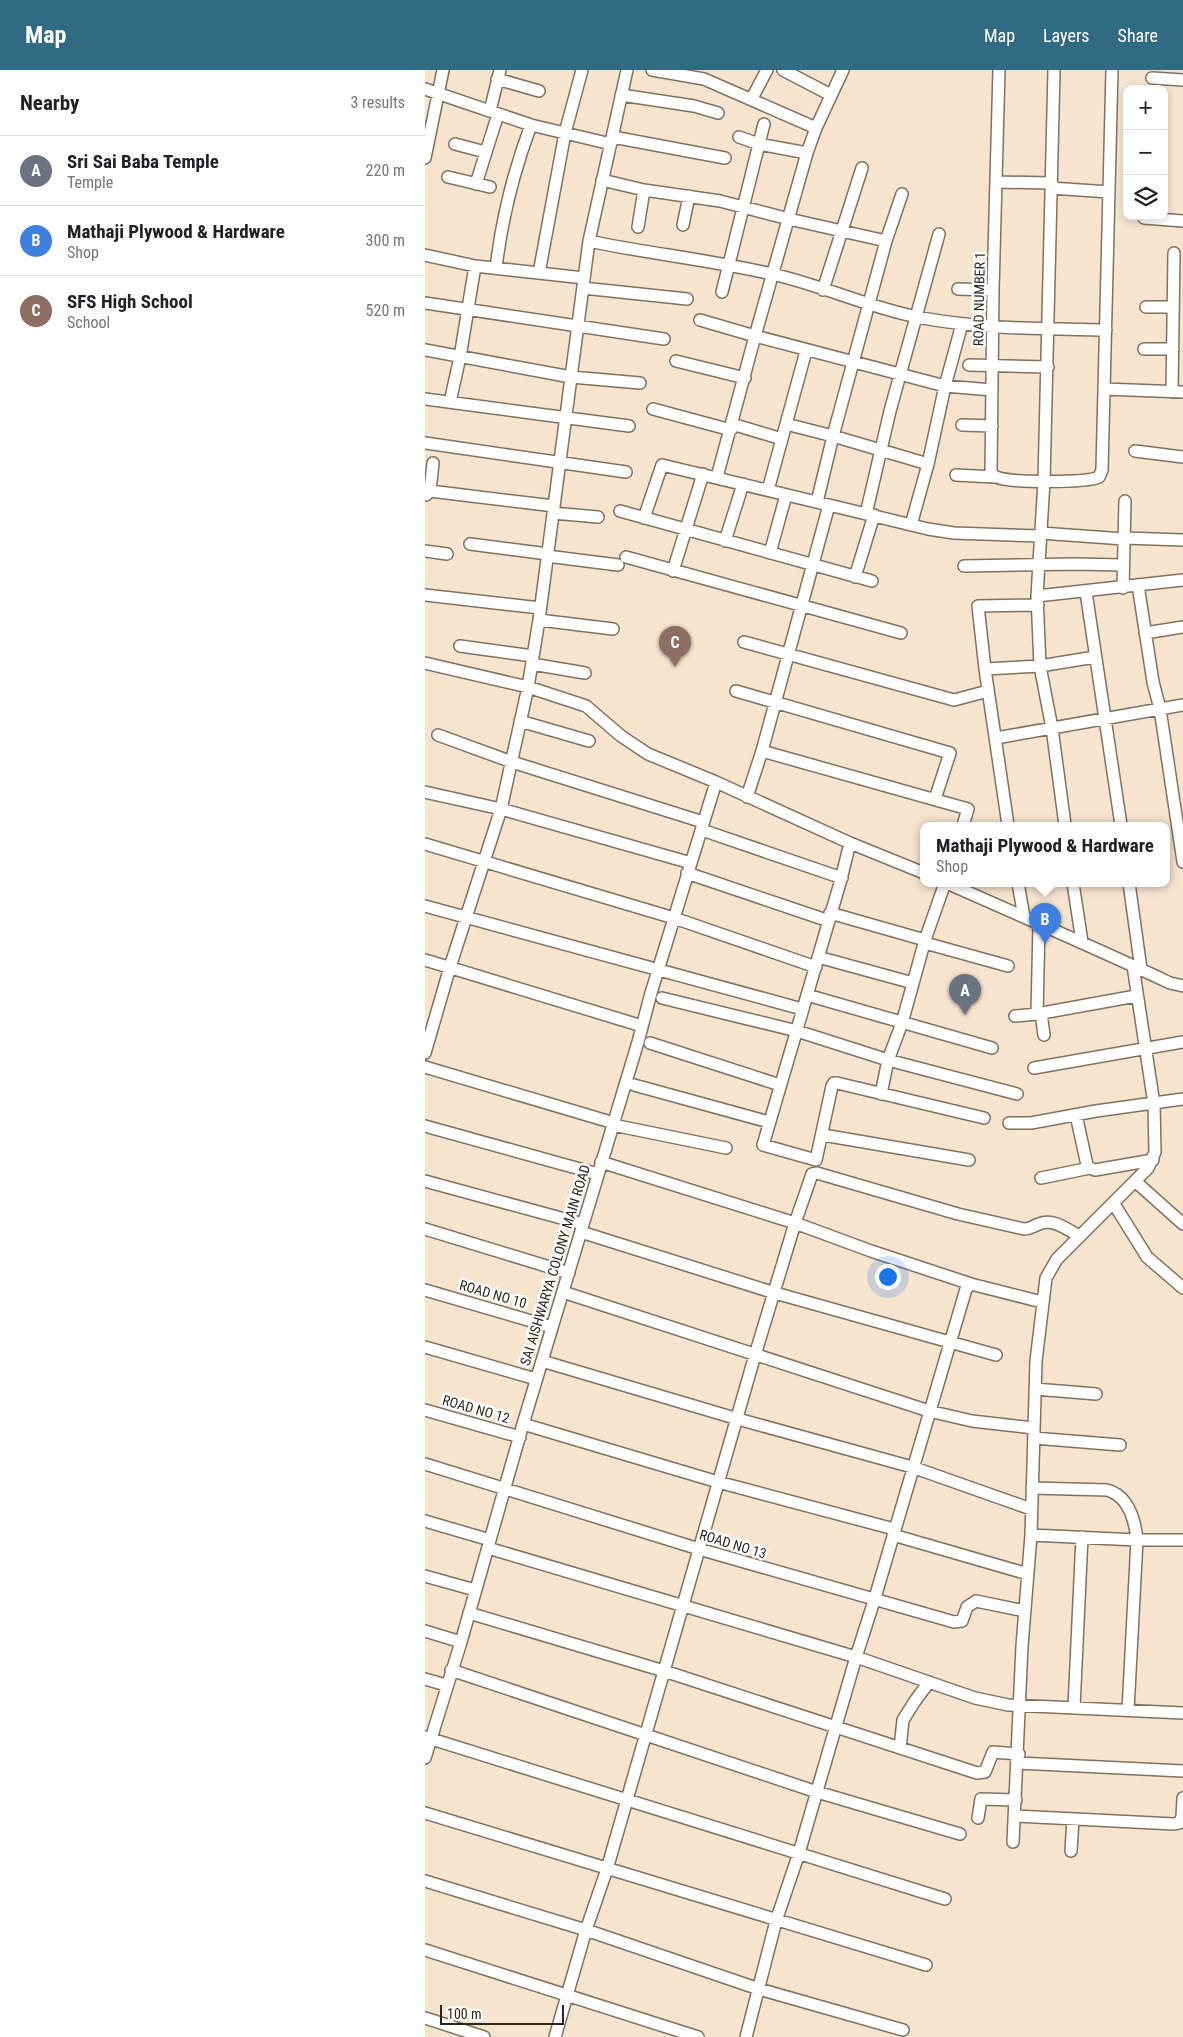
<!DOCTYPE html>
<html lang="en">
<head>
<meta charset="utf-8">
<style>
  body { margin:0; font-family:"Roboto Condensed",sans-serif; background:#f6f6f6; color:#202124 }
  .controls { position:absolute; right:15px; top:15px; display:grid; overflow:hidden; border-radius:10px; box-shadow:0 2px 8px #0003 }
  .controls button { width:45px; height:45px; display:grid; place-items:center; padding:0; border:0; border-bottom:1px solid #e0e0e0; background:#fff; color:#202124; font:25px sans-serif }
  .scale { position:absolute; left:15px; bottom:12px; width:124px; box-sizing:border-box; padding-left:5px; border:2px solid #2c251e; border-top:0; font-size:14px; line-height:18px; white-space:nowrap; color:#2c251e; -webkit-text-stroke:4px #fff; paint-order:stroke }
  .you { position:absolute; left:462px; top:1206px; width:18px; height:18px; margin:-12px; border:4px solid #fff; border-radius:50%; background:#1a73e8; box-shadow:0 0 0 8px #1a73e833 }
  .badge { display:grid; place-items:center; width:32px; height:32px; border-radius:50%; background:#316a83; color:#fff; font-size:16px; font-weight:700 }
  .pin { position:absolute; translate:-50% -41px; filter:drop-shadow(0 1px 2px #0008) }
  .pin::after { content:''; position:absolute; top:26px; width:18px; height:15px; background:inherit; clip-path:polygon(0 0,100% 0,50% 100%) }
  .popup { position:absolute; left:495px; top:752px; width:250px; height:65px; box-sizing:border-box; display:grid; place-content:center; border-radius:10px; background:#fff; filter:drop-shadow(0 1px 4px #0005); font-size:16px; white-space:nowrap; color:#757577 }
  .popup b { font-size:19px; color:#202124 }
  .popup::after { content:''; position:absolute; left:50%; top:100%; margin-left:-10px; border:10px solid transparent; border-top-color:#fff }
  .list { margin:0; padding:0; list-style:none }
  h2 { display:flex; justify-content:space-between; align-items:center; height:65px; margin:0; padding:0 20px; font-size:21px }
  h2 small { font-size:16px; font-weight:400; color:#757577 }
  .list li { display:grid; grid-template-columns:32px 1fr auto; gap:15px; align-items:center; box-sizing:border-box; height:70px; padding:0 20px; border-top:1px solid #e0e0e0 }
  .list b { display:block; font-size:19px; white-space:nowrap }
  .list p { margin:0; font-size:16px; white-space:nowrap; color:#757577 }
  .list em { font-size:16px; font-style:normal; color:#757577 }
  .icon { flex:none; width:28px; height:28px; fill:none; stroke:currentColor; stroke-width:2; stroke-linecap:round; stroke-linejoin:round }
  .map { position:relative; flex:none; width:758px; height:1967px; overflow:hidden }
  header { display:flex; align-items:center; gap:30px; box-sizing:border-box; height:70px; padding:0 25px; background:#316a83; color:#fff }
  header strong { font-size:24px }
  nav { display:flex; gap:28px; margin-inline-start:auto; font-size:18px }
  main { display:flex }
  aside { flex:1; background:#fff }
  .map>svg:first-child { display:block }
</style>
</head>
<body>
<header>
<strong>Map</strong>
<nav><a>Map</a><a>Layers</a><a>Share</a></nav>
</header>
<main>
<aside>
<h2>Nearby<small>3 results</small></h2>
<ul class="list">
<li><span class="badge" style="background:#6b7280">A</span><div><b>Sri Sai Baba Temple</b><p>Temple</p></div><em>220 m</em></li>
<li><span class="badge" style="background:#3f7fe0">B</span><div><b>Mathaji Plywood &amp; Hardware</b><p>Shop</p></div><em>300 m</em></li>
<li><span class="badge" style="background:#8d6e63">C</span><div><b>SFS High School</b><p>School</p></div><em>520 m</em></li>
</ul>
</aside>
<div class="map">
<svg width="758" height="1967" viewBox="0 0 758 1967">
  <rect width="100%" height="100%" fill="#f6e4cf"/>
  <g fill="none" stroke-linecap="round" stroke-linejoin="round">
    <g stroke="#80715e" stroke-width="14">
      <path id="minor" d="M227,0l52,9 112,49
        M358,0l48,25
        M574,0l-6,220 -2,182c2,3 2,4 5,5 14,6 90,6 103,0l3,-7 10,-400
        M629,0l-10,411 -7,115 3,70 12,62 13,97
        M727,8l31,2
        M72,9l42,12
        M0,19l106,36 80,19
        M196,25l73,11 24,7
        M327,28l15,-28
        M65,41l10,-41
        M188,67l112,21
        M314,67l20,7 48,9
        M30,74l30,8
        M0,88l18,-88
        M23,107l42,10
        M177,110l42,10 76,11 69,18 97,22
        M571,112l56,1
        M51,114l22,-70
        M626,118l58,4
        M477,124l-16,47 -53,195 95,28 17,-78 17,-62
        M719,148l39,3
        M258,155l6,-29
        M213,157l6,-37
        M164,171c61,13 123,19 183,33 49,11 96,33 145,43 62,12 126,12 189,13
        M0,185l50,11 109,12
        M71,198c6,-51 17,-95 35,-143
        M114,203l26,-140 17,-63
        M158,218l104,11
        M533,219l35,1
        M398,220l39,-122
        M297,222l42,-168
        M0,233l239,36
        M721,237h27
        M275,250l55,16 52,-183 9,-25 27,-58
        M719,279h29
        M0,280l146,27 69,6
        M251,291l69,17
        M544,295l79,2
        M679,319l79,3
        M747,322l2,-139
        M0,329l204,27
        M25,332l10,-45 15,-91
        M228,339l78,21
        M307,354l50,15
        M361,354l47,12 -16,66
        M537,355l30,1
        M0,373l201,29
        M710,381l48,6
        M531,405l38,2
        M292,407l38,-141 190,50 47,4
        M343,420l38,-139
        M5,421l124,15
        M1,425l4,-4 3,-28
        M404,435l99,24 26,4 87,3
        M195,441l252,70
        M128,443l45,4
        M441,444l24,-103 49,-177
        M219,448l18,-53 167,40 -67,246 -15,46
        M486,455l17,-61
        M616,463l83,6
        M699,468l59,2
        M300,471l18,-57
        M45,474l78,10
        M0,481l22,3
        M345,483l16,-58
        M122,486l71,9
        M201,487l275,76
        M539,496l112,-2 47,1
        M248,501l30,-97
        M430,507l19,-62
        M713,515l15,97 7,27 23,153
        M698,518l2,-87
        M661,522l35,233
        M0,525l115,13
        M612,526l146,-16
        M114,550l74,9
        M720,563l38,-6
        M319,572l210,58 34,-9
        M35,576l73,10
        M0,593l103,24 58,19 35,30 27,18 68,28 134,61 74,30
        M107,594l53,9
        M560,599l-7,-63 60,-1
        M311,621l214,62 -15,46
        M95,651l69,20
        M13,665l74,27 191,60
        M571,668l187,-33
        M337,681l206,58 -5,16
        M0,722l76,17 190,54
        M583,755l-23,-156 55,-3 55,-9
        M277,760l140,48
        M425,773l-10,40 -77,262 53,15 16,-74 2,-3h3l147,35
        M0,774l249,74 142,49
        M262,803l142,48
        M522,813c74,33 149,65 223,100l13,3
        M593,813l6,34
        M648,813l9,59
        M704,813l12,86
        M0,836l377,103
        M405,843l95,27
        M614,855l-2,89 99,-18
        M500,873l83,23
        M393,887l95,26
        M0,890l217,66
        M382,925l185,53
        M237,928l135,33 91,29 129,34
        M616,943l3,22
        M590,946l22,-2
        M225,973l130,42
        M0,983l25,-86 51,-158 27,-122 11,-67 50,-379 38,-171
        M0,997l189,56
        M609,998l149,-26
        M209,1015l135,37
        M456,1024l7,-34 14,-37 23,-83 20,-57
        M584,1053h22l65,-12 87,-12
        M188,1055l113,23
        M0,1056l173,48
        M398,1065l146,25
        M176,1092l194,61 76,28 100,33
        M665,1098l5,2 58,-10
        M616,1108l49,-10 -3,-3 -11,-50
        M0,1111l158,43
        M711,1112l47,42
        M689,1134l33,53 36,31
        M0,1159l144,44
        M156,1162l194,61 221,62
        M0,1220l127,37
        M138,1222l366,119 43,10 61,7
        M0,1277l111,32
        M117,1291l196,58 174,48 119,42
        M610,1319l61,5
        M0,1340l95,27
        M98,1354l195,58 176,47
        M609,1368l86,7
        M0,1394l274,85 255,73 8,-1 5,-14 9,-6 49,10
        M607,1418l75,2c22,6 28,30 30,50l-9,170
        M0,1451l65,19
        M468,1465l135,39
        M606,1465l106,5h46
        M63,1478l368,109 119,41 33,7 175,8
        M0,1506l50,14
        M44,1543l195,58 313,102 8,-1 8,-20 26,2
        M0,1561l36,11
        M26,1600l366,122 143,42
        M0,1609l21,6
        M649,1637l8,-170
        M0,1667l520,162
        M475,1678l3,-28 12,-19 14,-19
        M0,1688l36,-116 62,-218 115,-382 13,-49 65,-211
        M593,1693l165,8
        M0,1743l501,152
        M589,1746l160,8 5,-1 3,-6 1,-19
        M553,1748l3,-19 35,1
        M588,1772l9,-196 9,-111 5,-174 10,-83 11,-19 91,-91 7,-16 -1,-48 -21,-138
        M646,1781l2,-32
        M0,1811l161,49 173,59 144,41
        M0,1880l273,87
        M0,1948l59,19
        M130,1967l31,-107 21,-61 148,-514 40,-132 17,-49 5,-1 141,41 66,15c7,0 9,-3 15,-5 14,-6 28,5 40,12
        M321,1967l30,-116 23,-68 57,-196 18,-56 92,-312 5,-5 71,18"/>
    </g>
    <use href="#minor" stroke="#fff" stroke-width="11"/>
  </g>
  <g text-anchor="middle" stroke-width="5" stroke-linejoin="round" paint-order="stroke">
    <g font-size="14" fill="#2c251e" stroke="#fff">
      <text transform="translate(554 229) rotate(-89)" y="5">ROAD NUMBER 1</text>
      <text transform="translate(130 1195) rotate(-73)" y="5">SAI AISHWARYA COLONY MAIN ROAD</text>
      <text transform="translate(68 1224) rotate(16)" y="5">ROAD NO 10</text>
      <text transform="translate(51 1339) rotate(16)" y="5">ROAD NO 12</text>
      <text transform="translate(308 1474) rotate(17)" y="5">ROAD NO 13</text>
    </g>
  </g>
</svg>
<div class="controls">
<button>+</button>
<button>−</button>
<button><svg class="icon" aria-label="layers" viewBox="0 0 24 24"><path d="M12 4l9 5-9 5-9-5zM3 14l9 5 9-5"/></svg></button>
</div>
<div class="scale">100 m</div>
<div class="you"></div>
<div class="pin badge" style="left:540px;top:945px;background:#6b7280">A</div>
<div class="pin badge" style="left:620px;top:874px;background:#3f7fe0">B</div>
<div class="popup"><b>Mathaji Plywood &amp; Hardware</b>Shop</div>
<div class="pin badge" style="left:250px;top:597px;background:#8d6e63">C</div>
</div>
</main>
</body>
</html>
